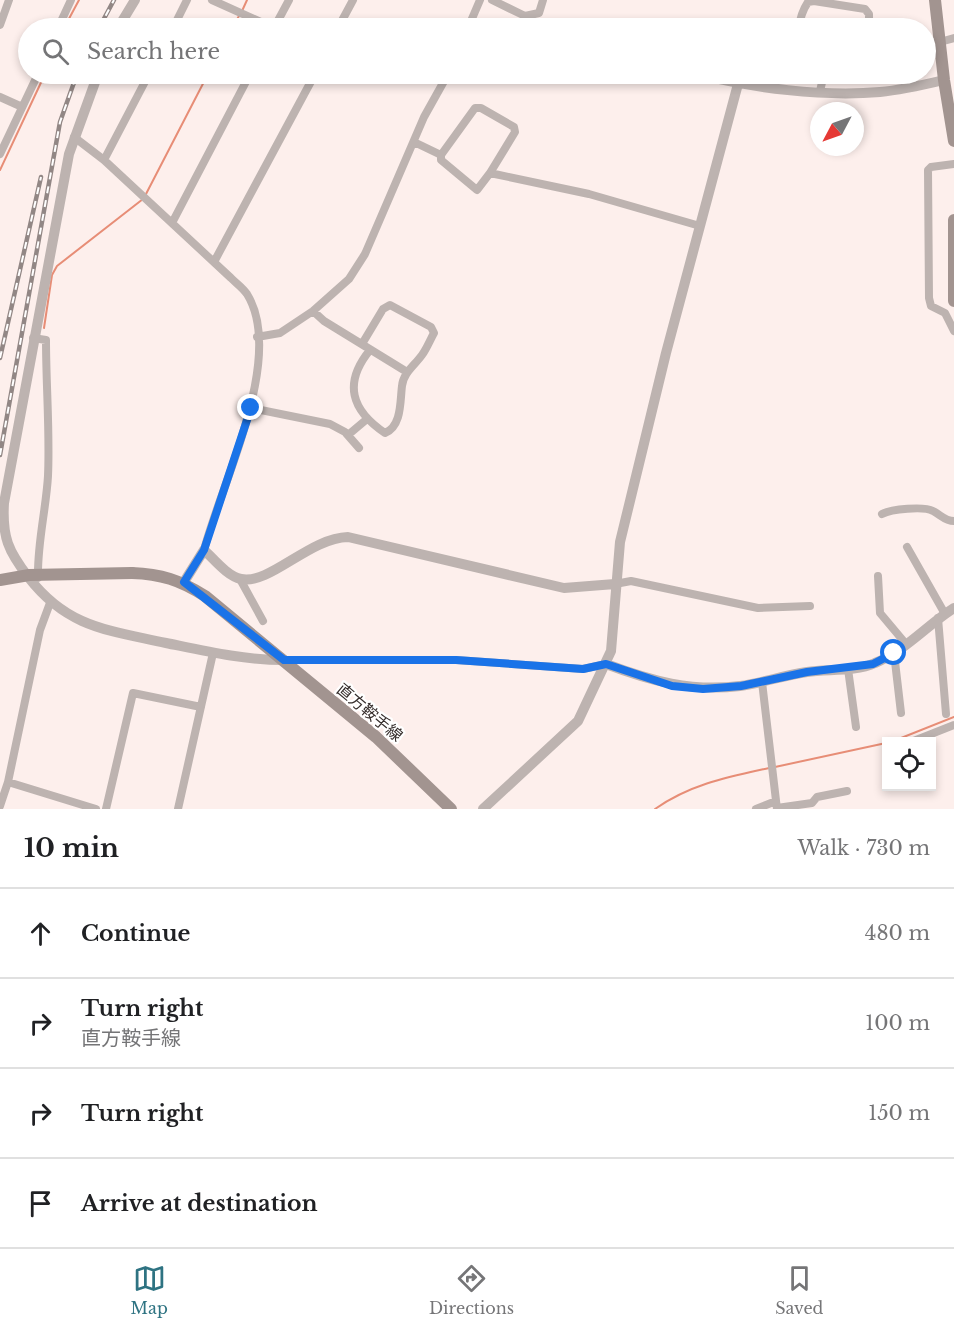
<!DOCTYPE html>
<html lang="en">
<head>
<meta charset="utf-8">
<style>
  body { margin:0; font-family:"Libre Baskerville","Noto Sans JP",serif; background:#f2f2f2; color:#202124 }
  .controls { position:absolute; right:18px; bottom:18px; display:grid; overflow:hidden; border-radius:0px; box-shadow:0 3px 9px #0003 }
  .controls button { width:54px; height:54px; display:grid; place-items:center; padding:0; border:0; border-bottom:2px solid #e0e0e0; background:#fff; color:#202124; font:30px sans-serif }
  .compass { position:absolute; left:810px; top:102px; width:54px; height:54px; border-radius:50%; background:#fff; box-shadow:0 3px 9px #0003; rotate:229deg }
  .stop { position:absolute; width:18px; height:18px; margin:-14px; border:4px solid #1a73e8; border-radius:50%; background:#fff }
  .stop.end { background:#1a73e8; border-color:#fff; box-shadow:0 2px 6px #0008 }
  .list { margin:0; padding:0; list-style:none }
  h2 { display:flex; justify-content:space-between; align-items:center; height:78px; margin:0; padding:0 24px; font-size:26px }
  h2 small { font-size:20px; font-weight:400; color:#757577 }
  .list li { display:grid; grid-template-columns:39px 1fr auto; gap:18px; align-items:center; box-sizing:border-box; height:90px; padding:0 24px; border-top:2px solid #e0e0e0 }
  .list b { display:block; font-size:22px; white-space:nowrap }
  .list p { margin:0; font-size:20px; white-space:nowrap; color:#757577 }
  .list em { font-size:20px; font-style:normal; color:#757577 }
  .icon { flex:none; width:33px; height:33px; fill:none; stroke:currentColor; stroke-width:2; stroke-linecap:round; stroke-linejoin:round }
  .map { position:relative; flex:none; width:954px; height:809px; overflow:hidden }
  .search { position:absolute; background:#fff; box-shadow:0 3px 9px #0003; left:18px; right:18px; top:18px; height:66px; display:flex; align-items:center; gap:15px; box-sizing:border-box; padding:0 21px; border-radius:33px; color:#757577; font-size:22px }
  .sheet { height:438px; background:#fff }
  nav { display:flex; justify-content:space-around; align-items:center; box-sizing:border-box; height:84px; border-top:2px solid #e0e0e0; background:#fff; font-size:16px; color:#757577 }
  nav a { display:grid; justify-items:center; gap:3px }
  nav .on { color:#2e7382 }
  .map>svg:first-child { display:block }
</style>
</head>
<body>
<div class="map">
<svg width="954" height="809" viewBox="0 0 954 809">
  <rect width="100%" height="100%" fill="#fdefec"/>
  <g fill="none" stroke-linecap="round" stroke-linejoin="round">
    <path stroke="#e78d76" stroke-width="2" d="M242,11l5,-11
      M64,28l15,-28
      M232,28l7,-12
      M0,170l45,-96
      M146,194l62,-120
      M44,328l8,-53 5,-9 86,-67
      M891,742l63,-25
      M775,767l111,-24
      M655,809c36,-25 73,-32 114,-41"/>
    <path stroke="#bdb3b0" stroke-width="8" d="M212,0l62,28 15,-28
      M492,0l33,16 14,-3 4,-13
      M0,25l9,-25
      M58,28l13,-28
      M173,28l14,-28
      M338,28l15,-28
      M468,28l12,-28
      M799,28c1,-10 3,-17 9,-26l6,-1 51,8 4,5v14
      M940,42l14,-4
      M820,91l4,-17
      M0,97l20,9
      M74,137l30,23 127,118c5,5 12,10 16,16 39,63 -26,190 -43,256
      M414,142l27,13v5l36,30 13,-17 99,21 111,32
      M0,154l38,-80
      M441,155l34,-47h6l33,19 1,5 -25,41
      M104,160l45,-86
      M954,164l-23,3 -3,3 1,128 2,8 14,7 9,18
      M172,223l78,-149
      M214,262l101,-188
      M313,311l11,10 83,51
      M257,337l23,-4 33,-22 36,-32 16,-25 59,-137 24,-43
      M33,338l13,2c0,46 4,91 2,136 -2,34 -11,68 -10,102
      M362,344l21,-35 7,-4 41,22 3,6c-4,7 -7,15 -12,22 -7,10 -19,18 -20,31 -2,15 0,40 -17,47 -34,-23 -42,-50 -15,-83
      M251,408l79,16 15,8 14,16
      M348,435l19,-16
      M882,514c9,-5 42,-8 51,-3 8,4 12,10 21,10
      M907,547l38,67
      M878,576l2,37 26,31
      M240,579l23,42
      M615,584l16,-3 127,27 52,-2
      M938,618l8,96
      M894,653l7,60
      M284,660h172l127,9 23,-5
      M848,669l8,58
      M762,682l15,127
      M911,742l43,-17
      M8,782l88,27
      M0,806l8,-24 32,-152 10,-27
      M777,808l35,-5 5,-6 30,-6
      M106,809l27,-116 68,14
      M178,809l35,-156
      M756,809l20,-8"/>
    <path stroke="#bdb3b0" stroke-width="10" d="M118,28l17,-28
      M98,74l-29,80 -65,349c-2,34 4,48 25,75 39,50 79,52 137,65 39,8 77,17 118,17
      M697,74c56,14 125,23 183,18 22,-2 43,-7 64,-12
      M184,582l20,-32c10,9 23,26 37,29 29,6 68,-41 107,-42l216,51 51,-4
      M606,664c45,17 85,28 134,22 22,-3 45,-11 67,-14 22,-3 48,0 68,-9 30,-12 52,-38 79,-55
      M483,809l95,-88 33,-70 9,-109 46,-189 72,-269"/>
    <path stroke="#a29490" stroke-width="12" d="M935,0l9,80 10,61
      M954,220v81
      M132,573c29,1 48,7 73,23l171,141 75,72"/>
    <g stroke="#928785" stroke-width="4.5">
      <path id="rail" d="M99,28l15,-28
        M0,358l41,-181
        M0,455l60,-333 17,-48"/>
    </g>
    <use href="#rail" stroke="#fff" stroke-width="2" stroke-dasharray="7" stroke-linecap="butt"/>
    <path stroke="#a29490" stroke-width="12" d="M0,580l29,-5 103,-2"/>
  </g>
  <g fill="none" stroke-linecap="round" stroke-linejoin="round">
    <path stroke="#1a73e8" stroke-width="8" d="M251,408l-47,142 -20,32 100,78h172l127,9 23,-5 66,22 31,3 38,-3 66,-14 66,-8 21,-11"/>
  </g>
  <g text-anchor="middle" stroke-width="4.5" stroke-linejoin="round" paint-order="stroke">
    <g font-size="16" fill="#342c2a" stroke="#fff">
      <text transform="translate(370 712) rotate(40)" y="6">直方鞍手線</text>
    </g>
  </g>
</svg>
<div class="controls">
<button><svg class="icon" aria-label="locate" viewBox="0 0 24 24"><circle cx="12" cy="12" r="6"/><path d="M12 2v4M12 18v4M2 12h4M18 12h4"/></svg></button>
</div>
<svg class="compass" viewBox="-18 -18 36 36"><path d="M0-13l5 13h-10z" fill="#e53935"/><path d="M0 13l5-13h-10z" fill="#757577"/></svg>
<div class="stop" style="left:894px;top:653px"></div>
<div class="stop end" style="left:251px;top:408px"></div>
<div class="search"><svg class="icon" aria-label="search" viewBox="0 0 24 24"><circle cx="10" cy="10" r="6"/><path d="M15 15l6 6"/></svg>Search here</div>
</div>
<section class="sheet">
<h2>10 min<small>Walk · 730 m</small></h2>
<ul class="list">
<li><svg class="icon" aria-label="ahead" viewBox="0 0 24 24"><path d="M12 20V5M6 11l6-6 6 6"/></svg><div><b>Continue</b></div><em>480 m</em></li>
<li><svg class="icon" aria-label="right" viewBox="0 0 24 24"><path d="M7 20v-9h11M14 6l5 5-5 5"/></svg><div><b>Turn right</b><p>直方鞍手線</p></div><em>100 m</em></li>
<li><svg class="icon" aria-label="right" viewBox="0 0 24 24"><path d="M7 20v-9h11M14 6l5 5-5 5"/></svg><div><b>Turn right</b></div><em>150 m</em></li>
<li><svg class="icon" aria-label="arrive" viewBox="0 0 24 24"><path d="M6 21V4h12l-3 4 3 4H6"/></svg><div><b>Arrive at destination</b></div></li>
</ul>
</section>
<nav>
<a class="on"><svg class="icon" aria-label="map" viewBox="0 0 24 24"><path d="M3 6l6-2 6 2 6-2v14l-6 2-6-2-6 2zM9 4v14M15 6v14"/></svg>Map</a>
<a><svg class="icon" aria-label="directions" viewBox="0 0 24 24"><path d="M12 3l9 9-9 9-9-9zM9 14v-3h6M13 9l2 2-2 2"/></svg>Directions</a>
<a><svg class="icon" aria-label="saved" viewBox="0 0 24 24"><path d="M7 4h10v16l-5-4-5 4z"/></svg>Saved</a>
</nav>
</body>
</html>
